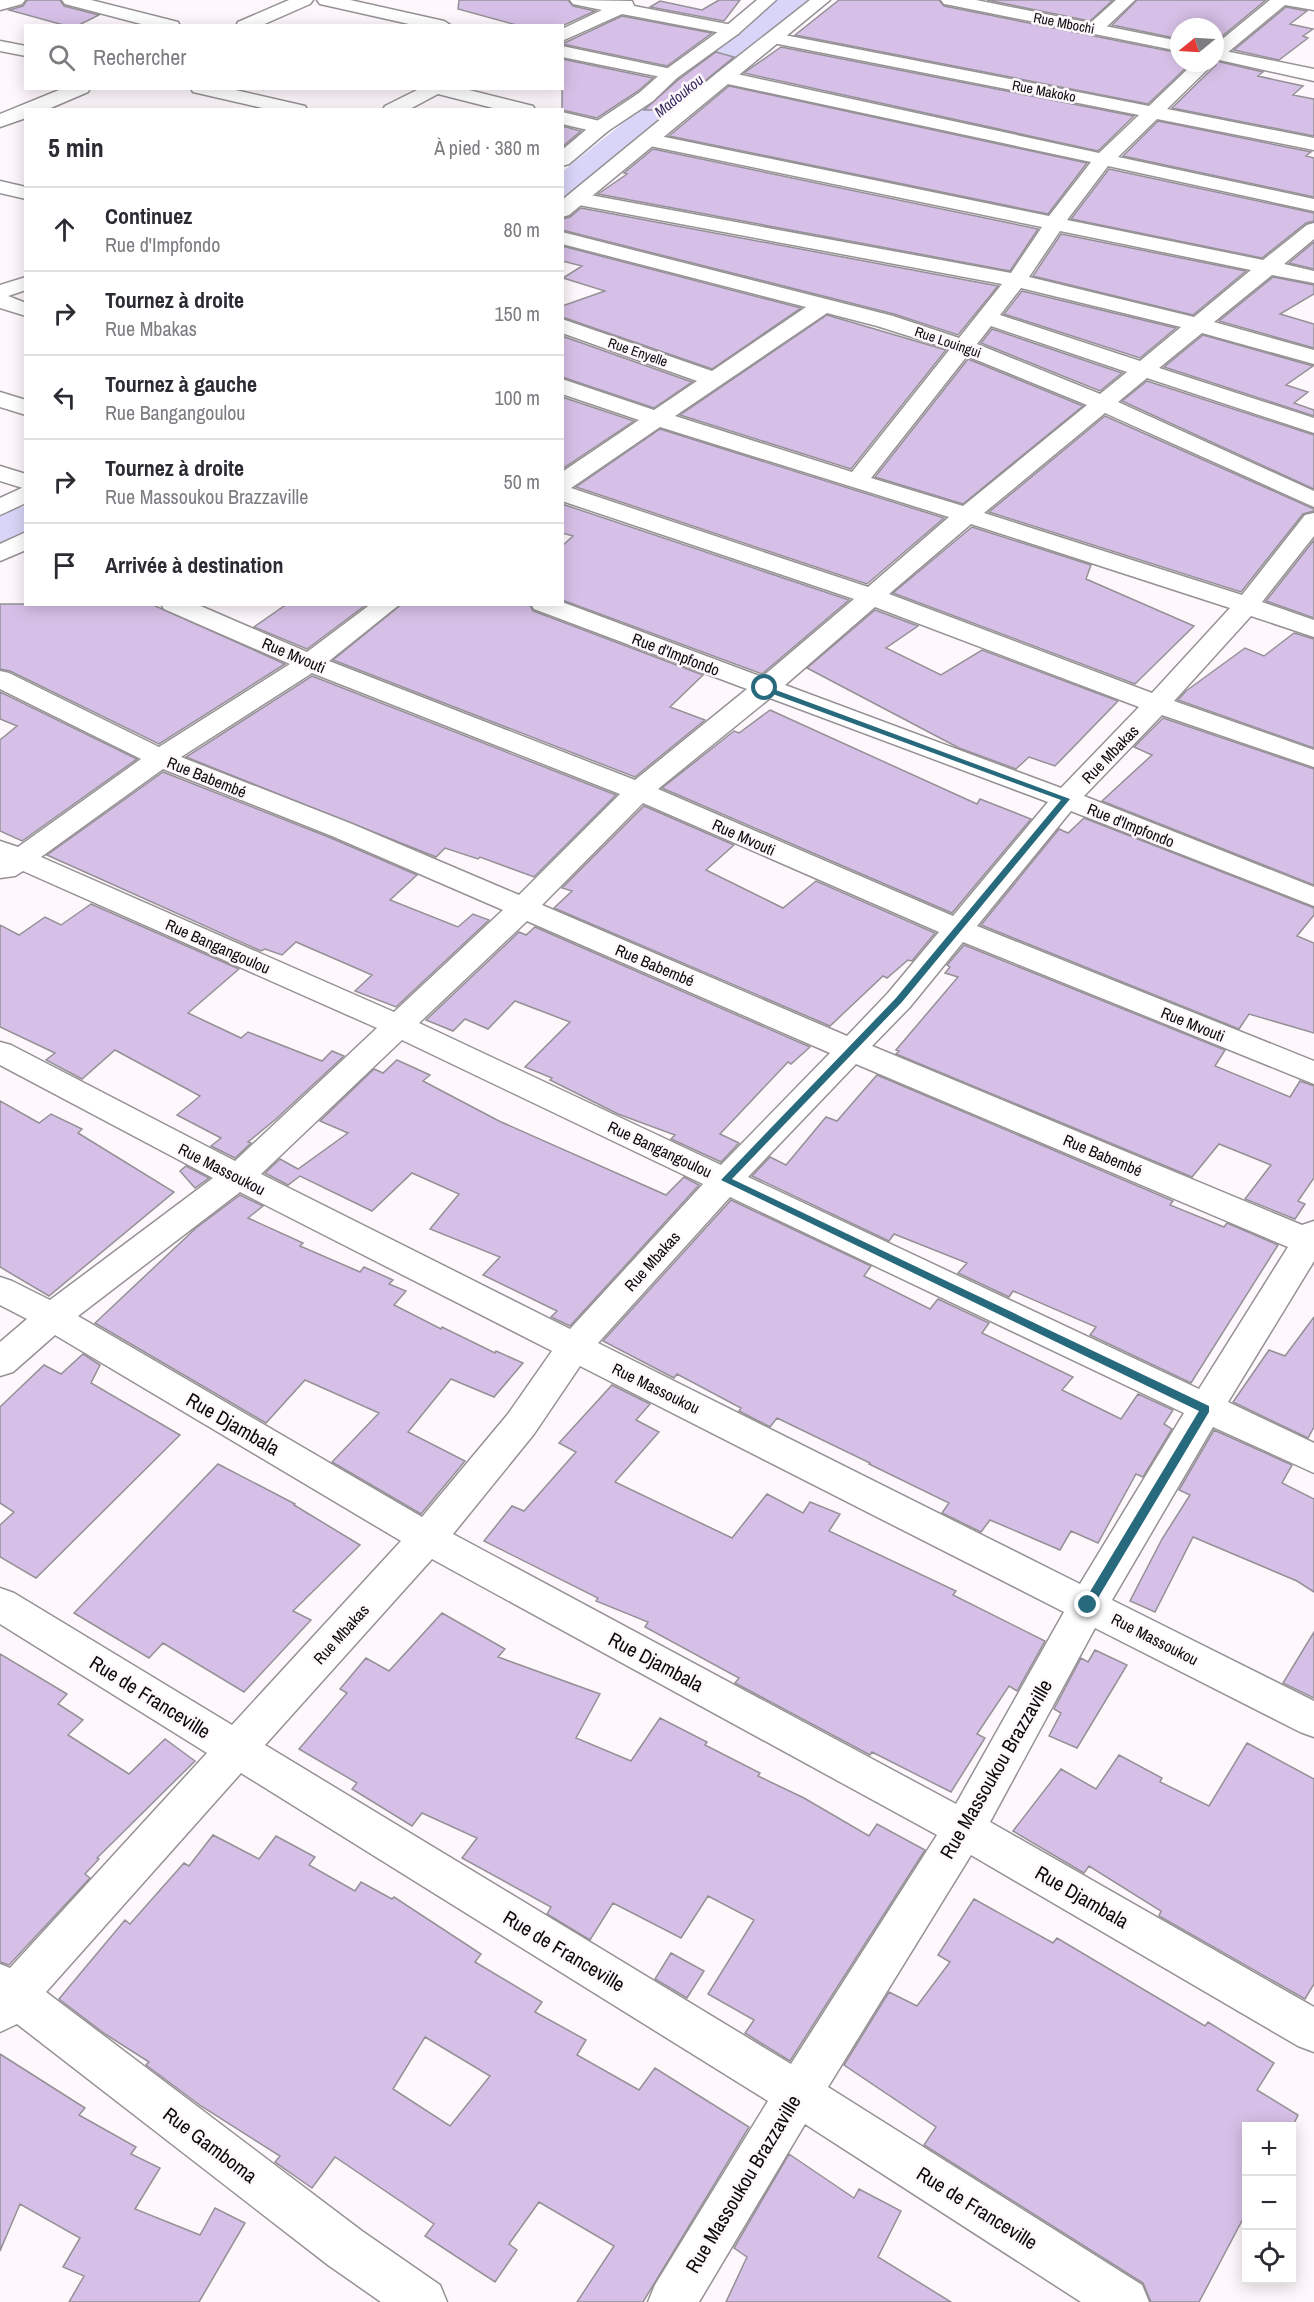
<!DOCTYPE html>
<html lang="fr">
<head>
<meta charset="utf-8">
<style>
  body { margin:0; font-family:"Archivo Narrow",sans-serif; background:#f7f7f7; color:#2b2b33 }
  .controls { position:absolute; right:18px; bottom:18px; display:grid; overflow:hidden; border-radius:0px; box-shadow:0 3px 15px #0003 }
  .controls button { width:54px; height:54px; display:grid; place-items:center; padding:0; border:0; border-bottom:2px solid #e1e1e2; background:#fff; color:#2b2b33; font:30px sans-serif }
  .compass { position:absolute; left:1170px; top:18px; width:54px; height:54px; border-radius:50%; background:#fff; box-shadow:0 3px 15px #0003; rotate:252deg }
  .stop { position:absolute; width:18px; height:18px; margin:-14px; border:4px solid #286a7d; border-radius:50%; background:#fff }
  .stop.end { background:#286a7d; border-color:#fff; box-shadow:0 2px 6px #0008 }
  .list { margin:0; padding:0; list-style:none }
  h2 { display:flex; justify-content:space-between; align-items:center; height:78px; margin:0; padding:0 24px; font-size:26px }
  h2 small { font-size:20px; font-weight:400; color:#7c7c81 }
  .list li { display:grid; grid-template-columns:39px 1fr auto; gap:18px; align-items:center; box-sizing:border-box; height:84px; padding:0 24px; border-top:2px solid #e1e1e2 }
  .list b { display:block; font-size:22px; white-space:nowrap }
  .list p { margin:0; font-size:20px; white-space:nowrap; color:#7c7c81 }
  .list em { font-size:20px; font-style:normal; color:#7c7c81 }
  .icon { flex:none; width:33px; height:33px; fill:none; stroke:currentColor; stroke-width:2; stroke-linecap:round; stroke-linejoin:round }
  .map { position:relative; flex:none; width:1314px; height:2302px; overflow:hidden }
  .search { position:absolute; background:#fff; box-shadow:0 3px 15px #0003; left:24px; top:24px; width:540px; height:66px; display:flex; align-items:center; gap:15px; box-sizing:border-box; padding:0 21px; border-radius:0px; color:#7c7c81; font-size:22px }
  .panel { position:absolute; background:#fff; box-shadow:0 3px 15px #0003; left:24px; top:108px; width:540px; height:498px; border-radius:0px }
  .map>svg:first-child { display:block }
</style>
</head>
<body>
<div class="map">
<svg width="1314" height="2302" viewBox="0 0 1314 2302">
  <rect width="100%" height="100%" fill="#fef8fc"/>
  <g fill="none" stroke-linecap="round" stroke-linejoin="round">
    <path fill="#d8d5f8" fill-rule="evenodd" d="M776,0h36l-5,7 -232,192 -13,3v-30z
      M26,506v34l-10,6 -16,4v-34l10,-6z"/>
  </g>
  <path fill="#d7c0e7" stroke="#949196" stroke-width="1.5" fill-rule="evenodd" d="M27,0h33l4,6 35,9 -22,11h-10l-58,-16 14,-4z
    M459,0h109l5,6 22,5 -33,15h-42l-62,-17z
    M719,0h21l-16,21 -74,-14 10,-6 42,9z
    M839,0h100l5,6 235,47v10h12l-43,41 -353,-69z
    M987,0h126l-23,21z
    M1137,0h129l-51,42v-15h-36v12l-67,-14z
    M1286,7l21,4 -17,13 23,5 -10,7 5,2 -29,22 -45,-10z
    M622,16l90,17 -45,33 -105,-22z
    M781,47l353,69 -36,35 -354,-78z
    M716,52l18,5 -65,53h-25l34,-30z
    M562,59l91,19 -15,13 -41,27 -35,-8z
    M1216,61l47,11 -5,4 45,10 -10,9 21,4v37l-142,-28 44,-43z
    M729,86l358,77 -39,51 -379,-78z
    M1158,121l153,31 -5,4 8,2v39l-191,-41z
    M562,126l19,5 -19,16z
    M653,149l385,80 -28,42 -412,-77 29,-20 -3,-1z
    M1109,169l205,44v8l-8,2 -44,35 -191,-39z
    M581,208l417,78 -40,49 -64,-21 -332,-84v-11l8,-2z
    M1061,234l185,37 -53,44 -160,-39z
    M1314,242v27l-25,-6z
    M562,246l239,62 -89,61 -150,-52v-11l43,-15 -42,-13 19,-12 -20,-5z
    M1273,277l41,8v9l-34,20 34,10v24l-95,-27z
    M1022,291l154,37 -36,30 -136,-44z
    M827,315l119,35 -95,119 -171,-54z
    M992,329l130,44 -22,18 -119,-48z
    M1203,335l110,31 -27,19 22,7 -14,11 20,7v6l-150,-49z
    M562,336l130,46 -38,26 -92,-31z
    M968,359l115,47 -120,98 -88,-27z
    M1147,381l167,54v54l-192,-88z
    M562,397l72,24 -72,48z
    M1105,416l209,93v2l-11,3 -62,78 -252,-80z
    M660,429l284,89 -77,66 -291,-97z
    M562,504l287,96 -87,74 -200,-74v-54l11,-10 -11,-3z
    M972,527l119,38 -5,14 108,47 -59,58 -242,-91z
    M1314,540v78l-48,-17z
    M0,604h151l134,60 -126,80 -149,-73 -10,-2z
    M287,604h80l-60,45 -53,-22z
    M402,604h127l4,7 170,64 -33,32 35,13 -70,57 -302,-117z
    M875,610l43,16 -32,22 55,27 41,-25 136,51 -63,65 -26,-9 -13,12 -57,-21 -152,-80z
    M1294,633l20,6v109l-136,-48 8,-9 59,-43 19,8z
    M312,676l304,119 -82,82 -54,-20 -2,2 -33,-11 -9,9 -250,-100z
    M0,692l137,67 -115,82 -22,-10v-91l17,-14 -17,-7z
    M770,710l207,94 3,-5 51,20 -79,94 -290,-125 72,-57 5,2z
    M1163,718l151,51v116l-212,-84 50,-46 -18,-8z
    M163,772l168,66 86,37 -27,25 68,27 15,-13 16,6 -93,87 -41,-16 17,-16 -76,-33 -14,13 -17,-6 -4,2 -214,-96z
    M644,806l90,39 -28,25 77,38 33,-27 119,52 -23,28 -4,-1 -21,18 -4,-2 -53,50 -276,-118 18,-17 -10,-3z
    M1084,818l230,90v7l-17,21 17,7v90l-65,-19 -10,15 -258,-104 78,-96 9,4z
    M91,904l148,65 -51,44 53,25 7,-6 74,29 10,-10 12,5 -68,63 -28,23 3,1 -16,15 -24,-12 10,-8 -44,-23 23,-19 -85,-46 -33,29 -36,-19 9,-7 -55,-26v-102l19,10 26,-18 16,8z
    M535,927l275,120 -19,17 -3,-2 -68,72 19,9 -18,19 -50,-23 4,-4 -57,-21 -68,-34 2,-2 -27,-11 45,-45 -55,-21 -27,28 -23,-10 -12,12 -27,-11 93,-88 7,3z
    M964,945l261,105 -10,16 75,31 10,-16 14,5v92l-16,23 7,3 -10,15 -50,-20 26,-34 -52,-21 -27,33 -296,-123 3,-3 -3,-1 62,-73 -13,-4 5,-6 -3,-2z
    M397,1060l33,15 -7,6 76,40 167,74 18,-18 15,8 -129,141 -19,-9 6,-6 -74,-36 17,-18 -70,-28 29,-35 -47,-21 -40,38 -72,-35 -12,9 -23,-12 15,-14 18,10 50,-36 -28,-12 54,-52 9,4z
    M877,1075l296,126 -3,4 54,22 3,-4 51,22 -87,138 -101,-48 6,-8 -83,-36 -4,6 -51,-24 9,-10 -73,-29 -5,7 -137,-65 18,-19 16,8 40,-48 11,4z
    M0,1101l39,22 12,-9 31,15 -4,4 96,59 -125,104 -49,-29z
    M186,1166l23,12 -14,10 -15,-17z
    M240,1195l23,11 -15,12 55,25 -3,3 60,26 4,-5 29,13 -4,4 17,7 -12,14 47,24 1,-2 53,26 1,-2 27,12 -29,34 -43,-18 -43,53 57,29 -44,53 -89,-52 47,-49 -74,-33 -39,43 -171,-100 101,-95z
    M731,1200l140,66 -7,10 66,33 8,-10 51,24 -7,10 91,44 -11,13 59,29 17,-25 35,16 -9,14 8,5 -29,48 -7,-3 -38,69 -27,-12 -11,19 -70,-30 -9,12 -39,-19 7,-10 -80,-39 1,-1 -93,-45 -7,9 -31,-16 2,-3 -64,-34 -3,4 -71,-37z
    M1314,1317v110l-6,11 -75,-36 36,-52 16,6z
    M83,1354l17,11 -9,18 89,52 -144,143 -36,-21v-32l14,-13 -14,-9v-96l44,-42 17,9z
    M612,1385l38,19 -14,16 23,12 -44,50 117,56 35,-44 36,19 7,-11 30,12 -11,17 127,60 -3,4 92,46 -28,50 -8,-5 -32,48 8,4 -34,54 -79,-40 -2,3 -135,-72 4,-5 -94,-51 3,-5 -52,-21 2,-3 -114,-57 28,-35 12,5 52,-59 -17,-9z
    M1214,1430l78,35 -10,18 32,16v93l-17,-11 -104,-44 -38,75 -25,-11 32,-62 28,-44 -11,-5z
    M218,1464l77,40 -1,1 66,40 -67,66 18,9 -67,72 -81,-49 -14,15 -75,-45z
    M442,1613l63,36 -7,8 102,37 -24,44 55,23 29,-43 47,24 -2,3 55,28 -2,3 46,22 65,38 8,-12 48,26 -135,211 -45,-28 9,-13 -46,-26 46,-74 -46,-24 -27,42 -68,-35 -23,37 -43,-26 4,-7 -89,-49 15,-20 -55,-25 -10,13 -60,-37 5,-6 -58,-34 48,-56 -7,-4 26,-31 23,13z
    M1314,1632v66l-31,-15z
    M1095,1650l32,15 -50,83 -28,-12 12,-23 -7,-4 27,-51 7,4z
    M0,1654l67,40 -9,10 25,16 -15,15 61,39 36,-35 30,22 -98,97 2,1 -14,15 5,4 -81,87 -9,-3z
    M1247,1743l67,36v205l-9,15 -146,-83 2,-5 -72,-45 -5,7 -71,-42 48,-62 35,20 23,-34 43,23 -2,4 49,24z
    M213,1835l46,24 17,-23 39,21 -6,8 46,26 6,-9 31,17 2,-2 87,57 -6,8 67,40 -7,10 51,28 -9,15 62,35 16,-22 94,59 -106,175h-66l37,-56 -75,-44 -30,42 8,6 -22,32 -70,-46 9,-12 -99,-67 -23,31 -37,-26 5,-6 -79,-50 -55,-41 3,-3 -44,-28 -46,-35 66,-79 5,4 54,-61 5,3zM425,2037l65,39 -40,50 -57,-37z
    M974,1899l79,44 4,-5 148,88 3,-4 66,41 -17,27 41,25 -6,13 -46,-1v86l-47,89h-48l-8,-19 -219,-138 12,-18 -92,-62 45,-73 28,14 33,-44 -12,-7z
    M671,1953l33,18 -17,27 -32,-19z
    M0,2054l85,54 -6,7 57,32 -5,7 29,14 -25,41 65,26 15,-27 30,15 -46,79h-130l15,-26 -21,-9 17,-29 -60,-34 -20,47z
    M789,2154l65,44 5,-9 42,22 -23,46 73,45h-225l21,-45 -13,-9z"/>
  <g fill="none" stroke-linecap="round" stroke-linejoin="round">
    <g stroke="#969195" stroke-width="3">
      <path id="street" d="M0,0h25l-3,4 -22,6z
        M62,0h29l87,22 2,4h-31l-84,-22z
        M289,0h24l-3,4 -50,22h-24l2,-4z
        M317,0h33l94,21 8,5h-34l-98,-22z
        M570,0l62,1 2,5 98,19 6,1 3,4 -3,4 -6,1 -110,-21 -60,27v-12l40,-19 -29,-6z
        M1116,0h19l-35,33h-12l-3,-4 3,-4z
        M1270,0h44v10l-29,-5 -64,53 -6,1v-14z
        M774,33l375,73 45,-43h20l-47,46 147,29v12l-157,-31 -39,38 196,42v12l-206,-45 -41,54 196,40 44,-35 7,-2v16l-30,25 30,7v12l-42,-8 -58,47 100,28v14l-112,-31 -43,35 155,50v15l-167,-55 -29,24 196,89v16l-209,-94 -121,100 258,82 63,-80 9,-2v23l-52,66 52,18v17l-63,-21 -77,85 140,49v17l-152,-52 -78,81 230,91v19l-243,-95 -94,115 337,135v23l-351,-142 -53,65 -38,39 430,179 12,-4v40l-86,141 86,41v30l-101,-46 -101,173 202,101v36l-14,-5 -205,-104 -105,194 324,185v45l-16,-6 -327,-191 -143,232 314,198 7,17h-68l-276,-178 -106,178h-51l7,-17 113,-184 -527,-328 -195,219 316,239 78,54 7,17h-66l-53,-37 -311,-241 -17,8v-68l10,4 197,-215 -207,-129v-36l14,5 218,132 169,-184 -346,-206 -42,37 -13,4v-34l27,-23 -27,-14v-28l12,4 38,19 163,-122 -213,-113v-23l11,3 224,116 142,-133 -354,-157 -8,5 -15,2v-37l18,6 123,-88 -141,-70v-18l9,2 150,74 131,-83 -126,-55 -3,-5h35l111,48 64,-48h29l-71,57 306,119 112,-91 -213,-80 -3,-5h31v-2l200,75 92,-78 -292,-98v-29l77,-52 -77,-26v-15l92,31 43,-29 -135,-48v-14l150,52 94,-64 -244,-63v-12l331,84 66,22 43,-54 -423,-79 -7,-2 -3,-4 3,-4 7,-2 432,80 31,-46 -392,-81 -7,-2 -3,-4 3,-4 7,-2 399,82 42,-54 -368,-79 -6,-2 -3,-4 3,-4 6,-2 376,82 40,-38 -371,-73 -3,-4 3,-4zM1060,231l191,39 -57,47 -165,-40zM1021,288l160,39 -41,34 -140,-46zM827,313l50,13 73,23 -98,123 -177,-56zM991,326l136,46 -27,22 -123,-50zM967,356l120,49 -124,101 -92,-28zM660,427l289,90 -81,70 -297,-99zM971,524l259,84 -78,85 -263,-99zM875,607l264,100 -78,81 -276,-103zM312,673l308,121 -101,101 -167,-71 -171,-67zM770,698l278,104 -95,114 -295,-127zM163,769l169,67 171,74 -109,102 -353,-155zM643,803l296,129 -51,61 -41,43 -305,-131zM527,921l303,132 -109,112 -302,-142zM402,1040l301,144 -133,145 -309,-155zM856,1064l432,183 -89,142 -451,-212zM240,1192l312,159 -44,63 -86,103 -344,-201zM730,1197l454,216 -104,171 -482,-241zM580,1366l484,246 -108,192 -503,-270 81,-100zM432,1559l505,276 -146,229 -526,-319z
        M0,41l26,5v10l-26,-5z
        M562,46l109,23 6,1 3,4 -3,4 -6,1 -109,-22z
        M64,88h26l-2,4 -42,18h-20v8l-26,9v-13z
        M191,88h36l78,18 2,4h-36l-78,-18z
        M421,88h40l72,18 2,4h-34l-63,-16 -30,16h-25l2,-4z
        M562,112l46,11 3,4 -3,4 -7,2 -39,-9z
        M0,181l26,6v12l-26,-6z
        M26,277v13l-18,6 18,7v13l-26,-8v-23z
        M0,466l26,8v15l-26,-8z"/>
    </g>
    <g stroke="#969195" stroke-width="3">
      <path id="secondary" d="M757,0h19l-38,34 -61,44 -24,23 -45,30 -39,33 -7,2v-16l32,-27 45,-30 26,-23 61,-44z
        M810,0h20l-261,215 -7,2v-17l155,-127z
        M941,0h35l203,41v10l-229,-46 -6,-1z
        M1215,49l99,20v12l-99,-22z
        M0,392l26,8v15l-26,-8z
        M26,486v17l-26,12v-17z
        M26,532v18l-26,11v-17z"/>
    </g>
    <use href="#street" fill="#fff" fill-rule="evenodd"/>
    <use href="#secondary" fill="#fff" fill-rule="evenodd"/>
  </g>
  <path fill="#286a7d" d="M765,686l305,113 -168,203 -170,177 477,227v6l-117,196h-8l-2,-3 117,-194 -478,-231 175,-182 165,-198 -299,-110 -1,-2z"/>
  <g text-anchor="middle" stroke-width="5" stroke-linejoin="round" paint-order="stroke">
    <g font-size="14" fill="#0c0b0c" stroke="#fef8fc">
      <text transform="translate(1064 23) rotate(11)" y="5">Rue Mbochi</text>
      <text transform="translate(1044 91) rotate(11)" y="5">Rue Makoko</text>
      <text transform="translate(948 342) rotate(19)" y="5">Rue Louingui</text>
      <text transform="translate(638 352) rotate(19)" y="5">Rue Enyelle</text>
    </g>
    <g font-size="15" font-style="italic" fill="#382e63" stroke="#fef8fc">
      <text transform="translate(679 96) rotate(-39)" y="5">Madoukou</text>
    </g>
    <g font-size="16" fill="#0c0b0c" stroke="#fef8fc">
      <text transform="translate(676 654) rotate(21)" y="6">Rue d'Impfondo</text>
      <text transform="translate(294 655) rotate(23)" y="6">Rue Mvouti</text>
      <text transform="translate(1110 754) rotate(-46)" y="6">Rue Mbakas</text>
      <text transform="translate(207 777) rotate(22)" y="6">Rue Babembé</text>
      <text transform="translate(1131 825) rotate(22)" y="6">Rue d'Impfondo</text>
      <text transform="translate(744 837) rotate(24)" y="6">Rue Mvouti</text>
      <text transform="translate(218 946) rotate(24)" y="6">Rue Bangangoulou</text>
      <text transform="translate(655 965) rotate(23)" y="6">Rue Babembé</text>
      <text transform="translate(1193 1024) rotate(22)" y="6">Rue Mvouti</text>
      <text transform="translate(660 1149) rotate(25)" y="6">Rue Bangangoulou</text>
      <text transform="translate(1103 1155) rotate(23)" y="6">Rue Babembé</text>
      <text transform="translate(222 1169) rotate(27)" y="6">Rue Massoukou</text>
      <text transform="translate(652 1261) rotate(-48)" y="6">Rue Mbakas</text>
      <text transform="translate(656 1388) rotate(26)" y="6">Rue Massoukou</text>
      <text transform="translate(341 1634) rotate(-48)" y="6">Rue Mbakas</text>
      <text transform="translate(1155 1639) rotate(27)" y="6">Rue Massoukou</text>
    </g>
    <g font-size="20" fill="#0c0b0c" stroke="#fef8fc">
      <text transform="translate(233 1424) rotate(30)" y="7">Rue Djambala</text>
      <text transform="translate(656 1662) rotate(28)" y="7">Rue Djambala</text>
      <text transform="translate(150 1697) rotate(32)" y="7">Rue de Franceville</text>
      <text transform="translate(996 1769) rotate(-60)" y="7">Rue Massoukou Brazzaville</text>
      <text transform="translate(1082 1897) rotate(30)" y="7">Rue Djambala</text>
      <text transform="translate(564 1951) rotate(31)" y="7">Rue de Franceville</text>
      <text transform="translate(210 2145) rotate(37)" y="7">Rue Gamboma</text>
      <text transform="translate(743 2184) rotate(-59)" y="7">Rue Massoukou Brazzaville</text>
      <text transform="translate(977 2208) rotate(32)" y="7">Rue de Franceville</text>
    </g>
  </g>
</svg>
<div class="controls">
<button>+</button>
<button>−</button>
<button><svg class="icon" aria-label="locate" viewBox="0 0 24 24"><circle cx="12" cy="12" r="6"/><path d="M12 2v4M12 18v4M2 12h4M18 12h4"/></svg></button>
</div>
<svg class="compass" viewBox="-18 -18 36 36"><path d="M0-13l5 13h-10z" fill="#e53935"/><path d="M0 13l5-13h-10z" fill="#7c7c81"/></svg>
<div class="stop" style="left:765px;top:688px"></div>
<div class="stop end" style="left:1088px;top:1605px"></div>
<div class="search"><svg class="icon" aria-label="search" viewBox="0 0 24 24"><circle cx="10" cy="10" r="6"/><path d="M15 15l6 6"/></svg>Rechercher</div>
<section class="panel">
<h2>5 min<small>À pied · 380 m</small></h2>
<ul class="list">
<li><svg class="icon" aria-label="ahead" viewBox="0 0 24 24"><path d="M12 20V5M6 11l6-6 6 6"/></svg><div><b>Continuez</b><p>Rue d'Impfondo</p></div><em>80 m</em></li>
<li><svg class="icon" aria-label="right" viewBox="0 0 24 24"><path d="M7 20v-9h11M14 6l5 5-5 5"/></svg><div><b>Tournez à droite</b><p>Rue Mbakas</p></div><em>150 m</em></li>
<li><svg class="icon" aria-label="left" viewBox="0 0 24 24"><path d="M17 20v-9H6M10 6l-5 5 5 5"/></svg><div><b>Tournez à gauche</b><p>Rue Bangangoulou</p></div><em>100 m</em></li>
<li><svg class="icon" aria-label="right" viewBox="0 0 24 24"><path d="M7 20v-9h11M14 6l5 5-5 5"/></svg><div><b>Tournez à droite</b><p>Rue Massoukou Brazzaville</p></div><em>50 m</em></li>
<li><svg class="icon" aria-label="arrive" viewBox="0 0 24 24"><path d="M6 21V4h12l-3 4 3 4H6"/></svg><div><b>Arrivée à destination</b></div></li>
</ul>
</section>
</div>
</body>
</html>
